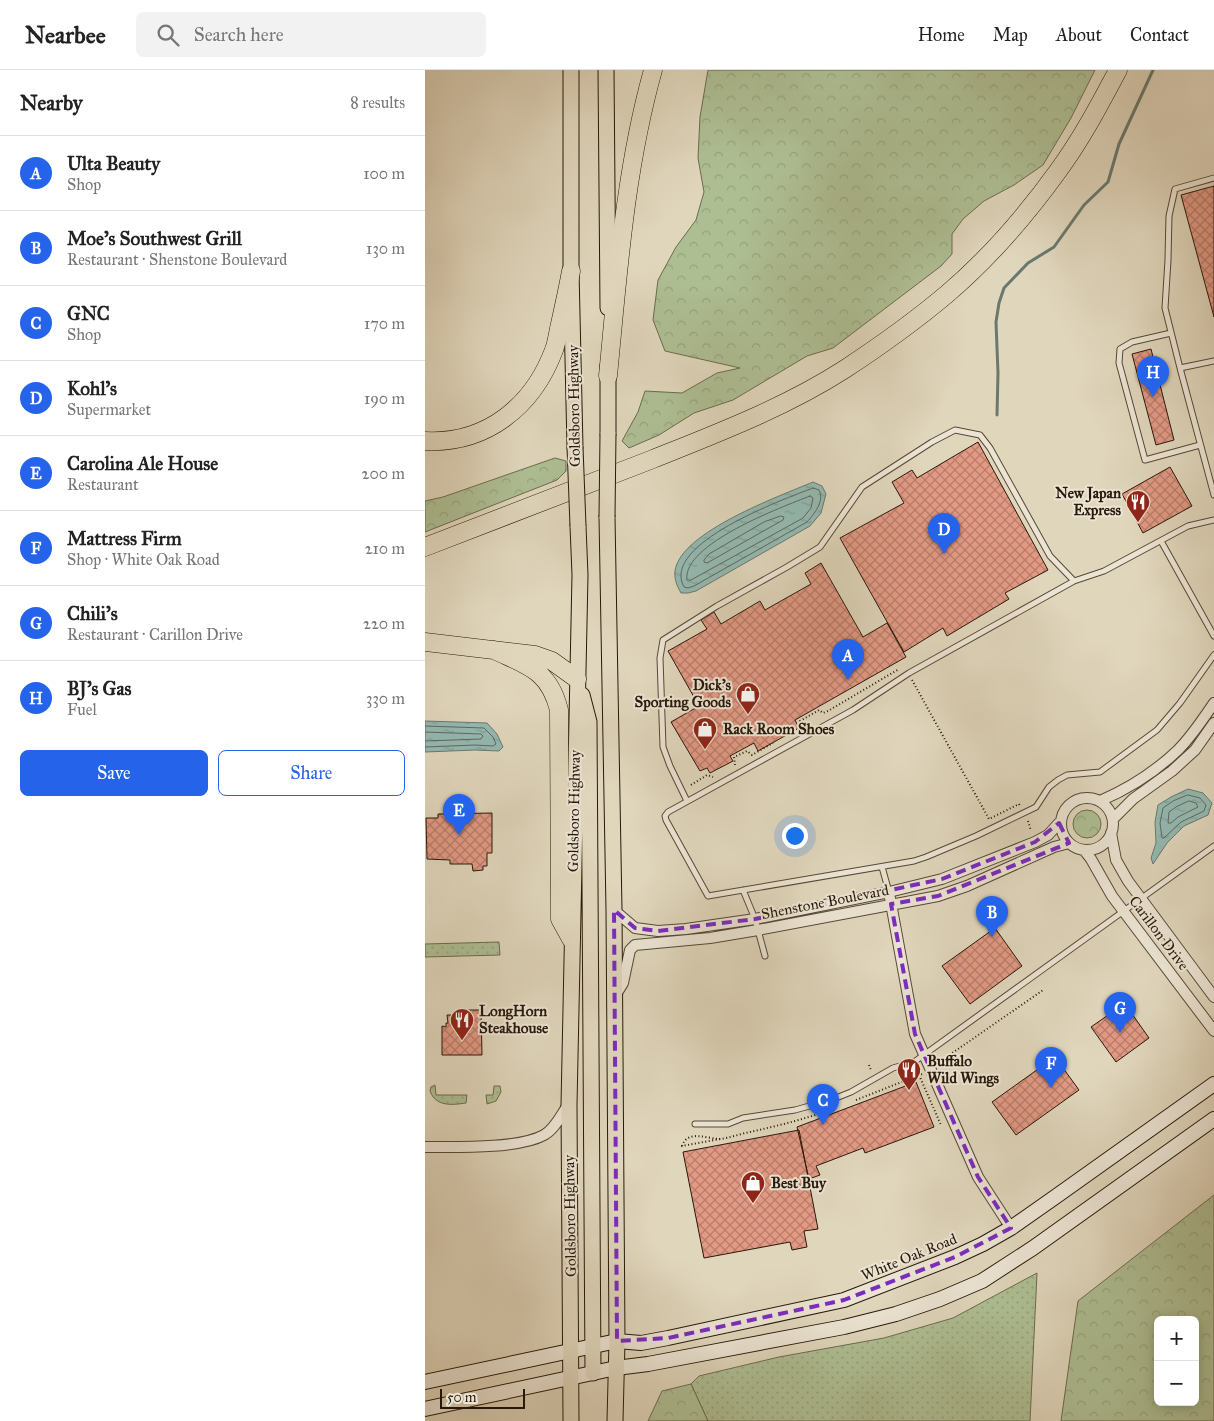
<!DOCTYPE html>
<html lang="en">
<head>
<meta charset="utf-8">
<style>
  body { margin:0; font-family:"IM FELL Great Primer",serif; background:#f2f2f2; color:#222 }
  .controls { position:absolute; right:15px; bottom:15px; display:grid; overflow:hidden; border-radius:8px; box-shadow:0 2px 12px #0003 }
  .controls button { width:45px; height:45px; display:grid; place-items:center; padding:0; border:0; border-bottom:1px solid #e0e0e0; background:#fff; color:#222; font:25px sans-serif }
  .scale { position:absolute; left:15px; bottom:12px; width:85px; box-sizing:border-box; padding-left:5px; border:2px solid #28180a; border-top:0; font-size:14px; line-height:18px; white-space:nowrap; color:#28180a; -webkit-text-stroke:4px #ebe4d3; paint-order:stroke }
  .you { position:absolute; left:369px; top:765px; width:18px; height:18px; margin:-12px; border:4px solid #fff; border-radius:50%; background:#1a73e8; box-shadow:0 0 0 8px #1a73e833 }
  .badge { display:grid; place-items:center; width:32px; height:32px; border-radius:50%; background:#2563eb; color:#fff; font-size:16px; font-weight:700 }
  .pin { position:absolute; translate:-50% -41px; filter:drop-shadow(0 1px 2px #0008) }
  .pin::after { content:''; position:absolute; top:26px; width:18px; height:15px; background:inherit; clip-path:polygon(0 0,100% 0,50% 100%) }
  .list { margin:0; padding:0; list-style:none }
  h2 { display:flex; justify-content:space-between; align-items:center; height:65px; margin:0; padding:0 20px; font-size:21px }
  h2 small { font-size:16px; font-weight:400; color:#767676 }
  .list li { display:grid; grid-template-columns:32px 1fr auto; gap:15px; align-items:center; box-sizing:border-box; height:75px; padding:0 20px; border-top:1px solid #e0e0e0 }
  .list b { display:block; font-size:19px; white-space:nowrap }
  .list p { margin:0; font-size:16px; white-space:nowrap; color:#767676 }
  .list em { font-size:16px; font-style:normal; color:#767676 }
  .actions { display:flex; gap:10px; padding:15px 20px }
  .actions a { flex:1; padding:11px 0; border:1px solid #2563eb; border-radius:8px; text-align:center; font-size:18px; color:#2563eb }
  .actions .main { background:#2563eb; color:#fff }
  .icon { flex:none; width:28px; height:28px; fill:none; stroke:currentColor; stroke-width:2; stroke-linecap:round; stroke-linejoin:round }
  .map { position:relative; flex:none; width:789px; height:1351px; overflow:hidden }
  header { display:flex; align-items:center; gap:30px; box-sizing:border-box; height:70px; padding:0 25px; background:#fff; border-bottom:1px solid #e0e0e0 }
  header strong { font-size:24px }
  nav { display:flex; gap:28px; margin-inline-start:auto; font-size:18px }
  .search { width:350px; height:45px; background:#f2f2f2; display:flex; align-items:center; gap:12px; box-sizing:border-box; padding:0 18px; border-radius:8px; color:#767676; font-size:19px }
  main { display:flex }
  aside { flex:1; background:#fff }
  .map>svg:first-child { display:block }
</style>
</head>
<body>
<header>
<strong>Nearbee</strong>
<div class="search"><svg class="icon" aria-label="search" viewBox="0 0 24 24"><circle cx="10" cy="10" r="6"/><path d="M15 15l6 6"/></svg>Search here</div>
<nav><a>Home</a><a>Map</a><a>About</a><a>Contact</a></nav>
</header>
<main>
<aside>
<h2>Nearby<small>8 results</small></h2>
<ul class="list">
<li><span class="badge">A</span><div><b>Ulta Beauty</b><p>Shop</p></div><em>100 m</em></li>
<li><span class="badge">B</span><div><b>Moe's Southwest Grill</b><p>Restaurant · Shenstone Boulevard</p></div><em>130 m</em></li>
<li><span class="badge">C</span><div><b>GNC</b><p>Shop</p></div><em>170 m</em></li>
<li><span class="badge">D</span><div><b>Kohl's</b><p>Supermarket</p></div><em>190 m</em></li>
<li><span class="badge">E</span><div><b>Carolina Ale House</b><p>Restaurant</p></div><em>200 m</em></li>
<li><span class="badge">F</span><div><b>Mattress Firm</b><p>Shop · White Oak Road</p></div><em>210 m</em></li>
<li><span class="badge">G</span><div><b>Chili's</b><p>Restaurant · Carillon Drive</p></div><em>220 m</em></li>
<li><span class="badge">H</span><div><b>BJ’s Gas</b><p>Fuel</p></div><em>330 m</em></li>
</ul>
<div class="actions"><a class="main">Save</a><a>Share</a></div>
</aside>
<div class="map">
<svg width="789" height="1351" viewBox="0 0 789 1351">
  <defs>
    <pattern id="grass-dots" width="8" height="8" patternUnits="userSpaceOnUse" patternTransform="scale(1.25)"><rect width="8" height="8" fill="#aebe93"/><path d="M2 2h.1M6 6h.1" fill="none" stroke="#96a37d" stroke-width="1.8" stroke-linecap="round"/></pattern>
    <pattern id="forest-crowns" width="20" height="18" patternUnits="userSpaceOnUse" patternTransform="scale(1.25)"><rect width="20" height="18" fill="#aebe93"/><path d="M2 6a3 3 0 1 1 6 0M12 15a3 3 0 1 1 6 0" fill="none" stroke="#96a37d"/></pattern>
    <pattern id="water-ripples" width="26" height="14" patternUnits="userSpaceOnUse" patternTransform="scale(1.25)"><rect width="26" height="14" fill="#94b9b2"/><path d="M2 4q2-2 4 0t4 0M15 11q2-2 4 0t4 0" fill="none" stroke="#809e98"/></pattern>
    <pattern id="building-cross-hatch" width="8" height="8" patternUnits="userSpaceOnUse" patternTransform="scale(1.25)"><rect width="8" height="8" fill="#e39a85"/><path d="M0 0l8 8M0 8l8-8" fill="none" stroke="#b87d6b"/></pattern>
  </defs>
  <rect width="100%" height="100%" fill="#e0d6bc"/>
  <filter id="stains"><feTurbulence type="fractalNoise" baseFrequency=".004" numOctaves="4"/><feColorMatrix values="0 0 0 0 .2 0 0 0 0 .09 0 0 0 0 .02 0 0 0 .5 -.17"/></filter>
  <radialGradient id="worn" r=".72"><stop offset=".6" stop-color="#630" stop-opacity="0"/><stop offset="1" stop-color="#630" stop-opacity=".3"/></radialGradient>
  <path fill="url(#grass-dots)" stroke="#6b6b4e" d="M74,872l1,13 -75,2v-13z
    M10,1015l1,10h31l-1,8c-14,2 -30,4 -36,-12l1,-4z
    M69,1016h6l1,6 -5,9 -9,3 -1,-9h7z
    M612,1203l-7,148h-322l-17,-37 8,-8 80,-19 105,-19 69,-20z"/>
  <path fill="url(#forest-crowns)" stroke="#6b6b4e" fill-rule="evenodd" d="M283,0h387l-24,48 -28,47 -29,20 -30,16 -21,18 -11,15v20l-11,12 -108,82 -26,8 -74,44 -39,13 -35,22 -30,13 -7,-7 16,-29 7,-21 37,2 35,-20 23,-5 -75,-17 -12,-31 5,-40 18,-33 20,-27 8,-28 -6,-34 2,-41z
    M130,388l11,3v10l-9,9 -132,52v-31l18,-4z
    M648 754a14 14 0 1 1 28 0a14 14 0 1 1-28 0Z
    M789,1125v226h-153l17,-120zM733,1250h37v82h-37z
    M266,1314l17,37h-60l14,-30z"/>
  <path fill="url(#water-ripples)" stroke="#69796f" d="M388,412l9,4 4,8 -5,19 -11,13 -114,65 -8,2h-7c-4,-7 -7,-14 -6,-22 5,-39 105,-75 138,-89z
    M0,651l62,2 10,11 6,13 -4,4 -24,-1 -50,2z
    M763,719l15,4 9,10 -4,12 -24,11 -17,17 -14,21 -2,-6 5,-15 -1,-21 3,-17 13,-8z"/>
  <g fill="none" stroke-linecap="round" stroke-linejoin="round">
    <path stroke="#5e685e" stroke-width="1" d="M388,418l6,2c6,11 -5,24 -12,32l-113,64 -6,2 -4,-1c-24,-43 100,-88 129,-99z
      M385,426l3,2 -2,10 -8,10 -112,62h-4c-5,-36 95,-73 123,-84z
      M356,446l3,1 -1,3 -76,43 -3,-1v-2l5,-6 55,-32z
      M0,656l59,2 9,9 3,7 -3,2 -18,-1 -50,2
      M0,662l56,2 2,2 -2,3 -56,2
      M763,725l12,3 6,7 -2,6 -23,11 -17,16h-2l-2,-15 3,-15 10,-7z
      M764,731l7,2 2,4 -20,10 -7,6h-3l1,-11 7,-5z"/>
    <path stroke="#69796f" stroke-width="3" d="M572,345l1,-42 -2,-51 3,-19 5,-15 24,-25 26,-16 30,-42 24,-23 11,-38 34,-74"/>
  </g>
  <path fill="url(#building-cross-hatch)" stroke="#28180a" d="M789,116v131l-33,-122z
    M726,279l23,91 -18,5 -24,-91z
    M553,372l70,128 -43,23 4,6 -62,37 -4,-8 -39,24 -64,-114 64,-35 -12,-21 20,-12 5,8z
    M745,397l22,39 -49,27 -21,-39z
    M396,493l42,74 24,-14 19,34 -111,63 4,8 -41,23 -4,-8 -24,13 3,5 -23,12 -3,-5 -7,3 -29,-49 28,-16 -31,-55 39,-22 -6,-9 13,-8 7,12 39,-23 5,9 46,-26 -6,-11z
    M67,743v40h-5v13h-4v4l-10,1 -1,-7h-22v-4l-23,-1 -1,-41h12v-4z
    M570,858l27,38 -52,38 -28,-38z
    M34,940h22l1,45h-40v-29l4,1v-4h2l-1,-8h12z
    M705,941l19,27 -33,24 -25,-35 20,-14 5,8z
    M630,987l24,33 -63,45 -24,-33z
    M491,1012l18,45 -69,26 -2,-5 -47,18 4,9 -11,4 -12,-52z
    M374,1060l19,99 -14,2 3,16 -15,3 -2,-8 -86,16 -21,-106z"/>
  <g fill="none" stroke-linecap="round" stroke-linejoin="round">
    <g stroke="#564836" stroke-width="7">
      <path id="service" d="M746,263l-39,9 -12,7 -1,14 26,97 55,-15
        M789,291l-34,7 34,127
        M755,298l-15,-60 3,-48 1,-44 6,-27 39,-11
        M789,450l-26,6 -84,45 -30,10 -165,92 -56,37 -185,102 -3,4 1,4 42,76 206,-35 12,-4 50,-21 60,-29 13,-20 9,-7 9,-5 33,-3 57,-42 23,-27 34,-48
        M736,471l53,95
        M262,731l-17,-35 -7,-19 -3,-89 3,-18 54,-34 70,-39 33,-20 42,-60 70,-45 23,-12 25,5 10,13 60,108 24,25
        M457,797l7,25
        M318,820l12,29 10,37
        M270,1054h33l15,-6 52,-8 36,-10 20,-8 42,-24 21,-6 300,-216"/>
    </g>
    <g stroke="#564836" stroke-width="12">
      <path id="minor" d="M636 754a26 26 0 1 1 52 0a26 26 0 1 1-52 0Z
        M675,731c28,-12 56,-30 78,-51 14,-14 25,-31 36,-47
        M688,749l20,-20 39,-28 23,-21 19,-27
        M686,763l5,27 12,21 86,116
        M659,780l7,9 21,37 102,135
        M465,828l25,136 63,143 33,51
        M189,840l21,18 23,3 28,-2 69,-10 134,-27 53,-13 93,-37 13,-7 11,-12
        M190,926l8,-13 7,-33 5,-5 75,-7 48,-8 180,-34 29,-10 87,-39 15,-4
        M0,1077c30,0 94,2 119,-12 11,-6 17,-20 24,-30"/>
    </g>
    <g stroke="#28180a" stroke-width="16">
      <path id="secondary" d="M0,1312l192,-41 24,2 27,-5 176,-38 111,-43 28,-13 28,-16 47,-33 156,-111
        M0,1339l191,-41 32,-4 196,-37 52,-13 44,-15 42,-18 51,-33 181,-129"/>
    </g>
    <g stroke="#28180a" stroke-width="17">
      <path id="primary" d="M146,0v201l4,176
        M181,0l2,238
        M183,364v-68
        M182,447l7,393 3,431 -2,80
        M157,625l7,27 4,651
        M146,1351l-2,-316 11,-530 -2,-49"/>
    </g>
    <g stroke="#28180a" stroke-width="19">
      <path id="motorway" d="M183,306c10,-103 17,-206 45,-306
        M0,371c62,3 108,-35 129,-91 3,-8 4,-18 6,-26 4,-18 8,-36 11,-53
        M0,477c76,-29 152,-58 228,-88 65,-26 133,-52 192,-90 35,-23 70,-48 102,-75 41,-35 80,-80 111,-123 23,-31 42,-67 60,-101
        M0,572l110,13 17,6 25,18
        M69,580c34,16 55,20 65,60l1,209 11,20"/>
    </g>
    <path stroke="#28180a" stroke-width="2" stroke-dasharray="1 2.5" stroke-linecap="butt" d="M487,610l77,139 30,-15 1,2
      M379,657l-4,-6 19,-11 4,3 5,-2 71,-42
      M310,695l-1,-8 13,-6 5,4 21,-12
      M266,715l16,-10 6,2
      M603,751l3,10
      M513,993l105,-73
      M444,995l2,5
      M494,1005l22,50
      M431,1030l66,-26
      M295,1069l-38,7c6,-17 25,-7 38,-7 9,-1 20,-5 30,-7 26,-6 53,-12 79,-22"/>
    <use href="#service" stroke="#ebe4d3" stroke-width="5"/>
    <use href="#minor" stroke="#ebe4d3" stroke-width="10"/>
    <use href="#secondary" stroke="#ebe4d3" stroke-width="14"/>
    <use href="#primary" stroke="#e0d6bc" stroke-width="15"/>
    <use href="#motorway" stroke="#e0d6bc" stroke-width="18"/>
    <g stroke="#28180a" stroke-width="17" stroke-linecap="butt">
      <path id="primary-bridge" d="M150,377l3,79
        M182,447l1,-83"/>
    </g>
    <use href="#primary-bridge" stroke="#e0d6bc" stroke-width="15"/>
  </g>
  <path fill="none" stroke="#7b2cbf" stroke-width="4" stroke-dasharray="10 6" stroke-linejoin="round" d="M634,753l10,20 -131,53 -47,8 24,130 63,143 33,51 -56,29 -111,43 -176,38 -51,3 -3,-431 21,18 23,3 97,-12 187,-40 93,-37z"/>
  <defs>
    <g id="restaurant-pin" transform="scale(1.25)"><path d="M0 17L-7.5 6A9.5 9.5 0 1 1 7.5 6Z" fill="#8f2418" stroke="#ebe4d3"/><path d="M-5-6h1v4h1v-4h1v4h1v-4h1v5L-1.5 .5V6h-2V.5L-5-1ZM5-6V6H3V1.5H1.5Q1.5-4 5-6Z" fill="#fff"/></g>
    <g id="shop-pin" transform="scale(1.25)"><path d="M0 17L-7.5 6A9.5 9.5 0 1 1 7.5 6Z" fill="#8f2418" stroke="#ebe4d3"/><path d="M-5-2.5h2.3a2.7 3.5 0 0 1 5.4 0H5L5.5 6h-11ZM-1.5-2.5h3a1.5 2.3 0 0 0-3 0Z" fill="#fff"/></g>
  </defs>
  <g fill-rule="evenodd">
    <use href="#restaurant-pin" x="713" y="432"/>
    <use href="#shop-pin" x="323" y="624"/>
    <use href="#shop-pin" x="280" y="659"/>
    <use href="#restaurant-pin" x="37" y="950"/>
    <use href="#restaurant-pin" x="484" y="1000"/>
    <use href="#shop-pin" x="328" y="1113"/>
  </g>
  <g text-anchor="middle" stroke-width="4" stroke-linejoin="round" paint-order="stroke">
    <g font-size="15" fill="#28180a" stroke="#ebe4d3">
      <text transform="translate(149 336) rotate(-91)" y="5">Goldsboro Highway</text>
      <text transform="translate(149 741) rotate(-89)" y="5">Goldsboro Highway</text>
      <text transform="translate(400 832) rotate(-11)" y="5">Shenstone Boulevard</text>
      <text transform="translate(734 863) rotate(53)" y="5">Carillon Drive</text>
      <text transform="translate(145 1146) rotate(-91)" y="5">Goldsboro Highway</text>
      <text transform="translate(484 1187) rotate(-22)" y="5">White Oak Road</text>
    </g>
    <g font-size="15" font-weight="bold" fill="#28180a" stroke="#ebe4d3" text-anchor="start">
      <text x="696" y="428" text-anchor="end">New Japan<tspan x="696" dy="17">Express</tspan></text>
      <text x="306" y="620" text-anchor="end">Dick's<tspan x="306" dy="17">Sporting Goods</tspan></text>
      <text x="298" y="664">Rack Room Shoes</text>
      <text x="54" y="946">LongHorn<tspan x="54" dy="17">Steakhouse</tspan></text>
      <text x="502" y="996">Buffalo<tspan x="502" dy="17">Wild Wings</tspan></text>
      <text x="346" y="1118">Best Buy</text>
    </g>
  </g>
  <rect width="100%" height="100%" filter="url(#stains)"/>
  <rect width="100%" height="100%" fill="url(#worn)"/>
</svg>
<div class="controls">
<button>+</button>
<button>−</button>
</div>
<div class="scale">50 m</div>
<div class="you"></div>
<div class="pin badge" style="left:423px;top:610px">A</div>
<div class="pin badge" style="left:567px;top:867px">B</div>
<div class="pin badge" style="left:398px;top:1055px">C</div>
<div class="pin badge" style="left:519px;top:484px">D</div>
<div class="pin badge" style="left:34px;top:765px">E</div>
<div class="pin badge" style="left:626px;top:1018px">F</div>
<div class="pin badge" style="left:695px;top:963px">G</div>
<div class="pin badge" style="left:728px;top:327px">H</div>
</div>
</main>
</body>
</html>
